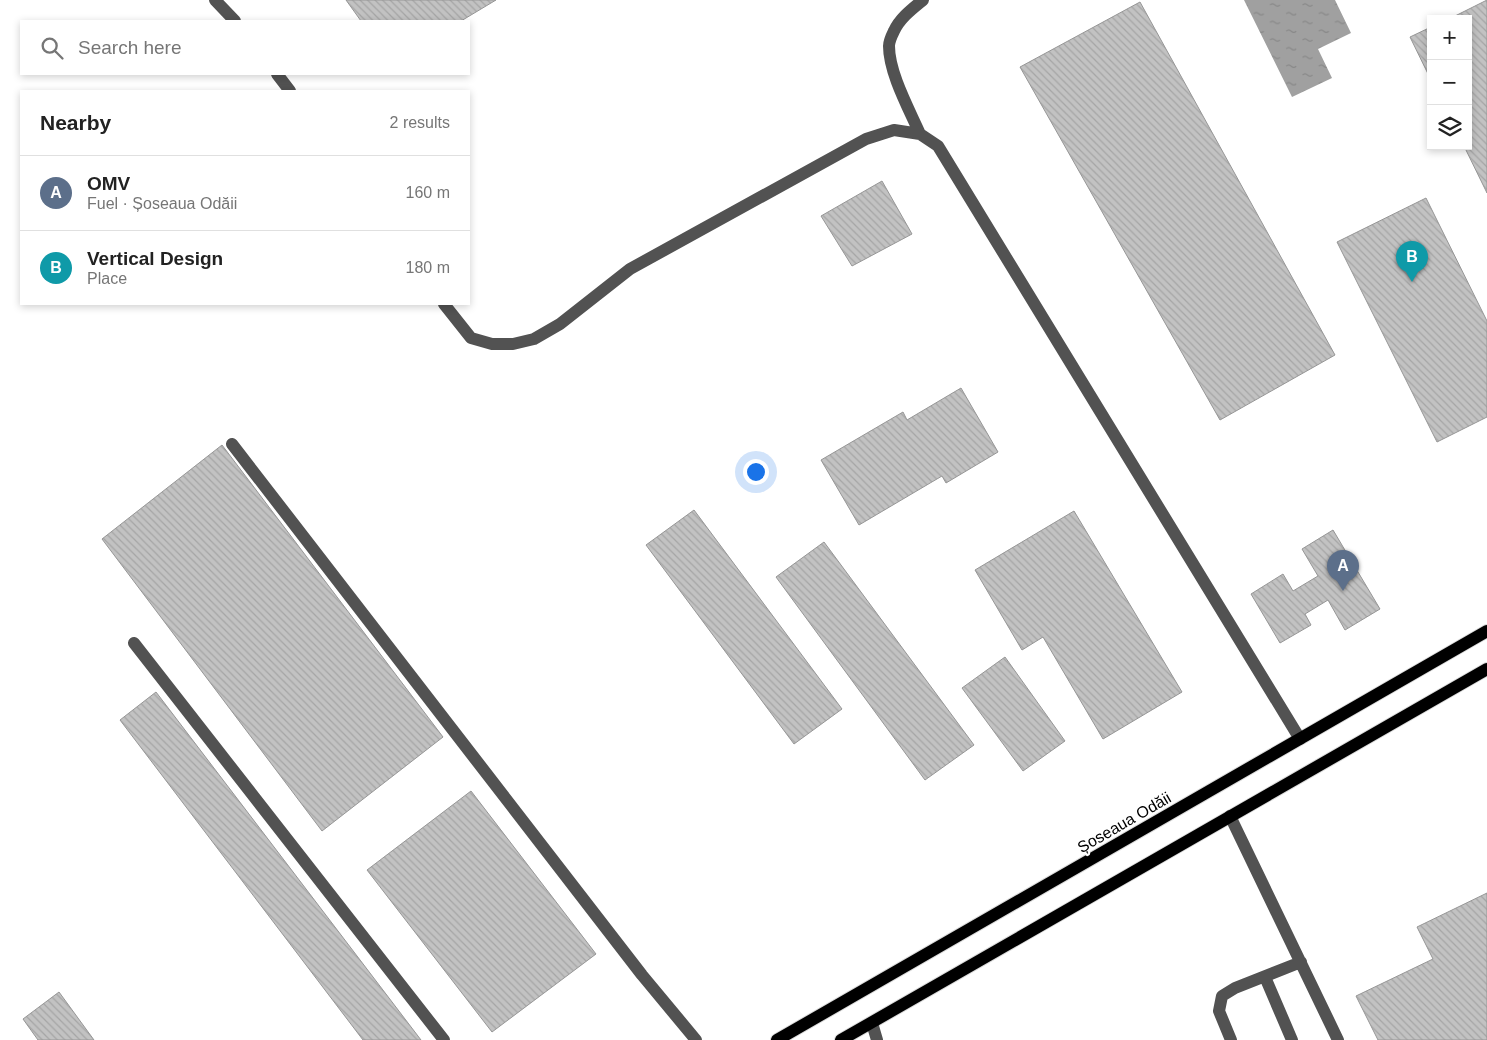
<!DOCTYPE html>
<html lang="en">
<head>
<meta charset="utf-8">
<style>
  body { margin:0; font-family:Arial,sans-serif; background:#f6f6f6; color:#222 }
  .controls { position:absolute; right:15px; top:15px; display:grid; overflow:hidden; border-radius:0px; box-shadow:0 2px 8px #0003 }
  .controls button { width:45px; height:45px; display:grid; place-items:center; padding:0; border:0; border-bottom:1px solid #e0e0e0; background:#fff; color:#222; font:25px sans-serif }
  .you { position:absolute; left:755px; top:471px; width:18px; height:18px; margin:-12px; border:4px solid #fff; border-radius:50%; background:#1a73e8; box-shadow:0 0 0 8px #1a73e833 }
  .badge { display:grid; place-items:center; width:32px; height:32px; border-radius:50%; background:#000; color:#fff; font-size:16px; font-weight:700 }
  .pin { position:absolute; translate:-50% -41px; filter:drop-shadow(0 1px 2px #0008) }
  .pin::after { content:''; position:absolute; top:26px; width:18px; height:15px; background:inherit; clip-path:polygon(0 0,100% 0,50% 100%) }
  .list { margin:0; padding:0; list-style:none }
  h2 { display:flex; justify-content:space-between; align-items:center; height:65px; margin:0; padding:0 20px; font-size:21px }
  h2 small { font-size:16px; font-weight:400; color:#767676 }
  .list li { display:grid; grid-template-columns:32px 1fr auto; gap:15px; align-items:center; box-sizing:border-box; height:75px; padding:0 20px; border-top:1px solid #e0e0e0 }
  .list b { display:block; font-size:19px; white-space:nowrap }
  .list p { margin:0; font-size:16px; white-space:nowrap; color:#767676 }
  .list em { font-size:16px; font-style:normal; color:#767676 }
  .icon { flex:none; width:28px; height:28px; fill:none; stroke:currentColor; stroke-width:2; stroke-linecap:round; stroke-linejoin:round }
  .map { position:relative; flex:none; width:1487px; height:1040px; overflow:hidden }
  .search { position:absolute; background:#fff; box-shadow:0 2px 8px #0003; left:20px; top:20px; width:450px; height:55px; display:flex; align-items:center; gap:12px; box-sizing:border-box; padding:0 18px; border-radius:0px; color:#767676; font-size:19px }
  .panel { position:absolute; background:#fff; box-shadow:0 2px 8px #0003; left:20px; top:90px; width:450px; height:215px; border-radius:0px }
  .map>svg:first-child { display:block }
</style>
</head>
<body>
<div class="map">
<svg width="1487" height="1040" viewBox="0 0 1487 1040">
  <defs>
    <pattern id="water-ripples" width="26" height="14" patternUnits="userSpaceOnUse" patternTransform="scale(1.25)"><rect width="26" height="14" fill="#a0a0a0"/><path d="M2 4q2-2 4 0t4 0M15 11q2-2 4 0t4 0" fill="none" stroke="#888"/></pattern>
    <pattern id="building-back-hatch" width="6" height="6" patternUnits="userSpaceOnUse" patternTransform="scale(1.25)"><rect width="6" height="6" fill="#c2c2c2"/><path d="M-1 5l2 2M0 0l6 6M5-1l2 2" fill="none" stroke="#a5a5a5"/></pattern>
  </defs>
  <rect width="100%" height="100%" fill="#fff"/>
  <path fill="url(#water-ripples)" d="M1244,0h91l16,33 -33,16 14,29 -40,19z"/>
  <path fill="url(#building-back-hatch)" stroke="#969696" d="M346,0h150l-35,21h-100z
    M1487,0v193l-23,-47h4v-127h-19z
    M1140,2l195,353 -115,65 -200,-353z
    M1431,27v53l-21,-43z
    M882,181l30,53 -60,32 -31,-50z
    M1426,198l61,123v96l-50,25 -100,-200z
    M961,388l37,64 -52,31 -4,-7 -83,49 -38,-65 82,-48 4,8z
    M222,445l221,292 -121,94 -220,-292z
    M694,510l148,199 -48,35 -148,-199z
    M1074,511l108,181 -79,47 -60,-102 -21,13 -47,-80z
    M1333,530l47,79 -35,21 -17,-30 -23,14 6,11 -31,18 -29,-49 32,-20 10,17 25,-15 -16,-27z
    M824,542l150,203 -49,35 -149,-203z
    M1005,657l60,84 -42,30 -61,-83z
    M156,692l265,348h-58l-243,-320z
    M471,791l125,163 -104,78 -125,-162z
    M1487,893v147h-109l-22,-44 77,-37 -16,-32z
    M59,992l35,48h-56l-15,-21z"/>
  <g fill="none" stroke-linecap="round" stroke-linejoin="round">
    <g stroke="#dbdbdb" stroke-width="14">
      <path id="major" d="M777,1040l710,-409
        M841,1040l646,-371"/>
    </g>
    <path stroke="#525252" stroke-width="12" d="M215,0l20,21
      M277,74l13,17
      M920,134c-11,-25 -31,-61 -31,-88 0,-4 3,-11 5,-15 6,-13 18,-22 29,-31
      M444,304l27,34 21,6h21l21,-5 26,-15 70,-55 236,-130 28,-9 26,4 18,12 362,593
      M232,444l410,531 54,65
      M134,643l310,397
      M1230,816l108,224
      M1265,977l27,63
      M872,1023l5,17
      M1231,1040l-12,-29 3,-15 13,-8 66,-26"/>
    <use href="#major" stroke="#000" stroke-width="12"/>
  </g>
  <g text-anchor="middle" stroke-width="4" stroke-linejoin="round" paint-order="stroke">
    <g font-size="16" fill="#000" stroke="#fff">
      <text transform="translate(1124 822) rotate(-30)" y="6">Șoseaua Odăii</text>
    </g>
  </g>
</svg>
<div class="controls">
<button>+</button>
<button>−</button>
<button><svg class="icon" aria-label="layers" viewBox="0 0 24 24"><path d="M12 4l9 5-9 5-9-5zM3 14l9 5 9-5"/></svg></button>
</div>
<div class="you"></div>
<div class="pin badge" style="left:1343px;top:591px;background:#5c6f8a">A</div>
<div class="pin badge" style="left:1412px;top:282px;background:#0f9aa8">B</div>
<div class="search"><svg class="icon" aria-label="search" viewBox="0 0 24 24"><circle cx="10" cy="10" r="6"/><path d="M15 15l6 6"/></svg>Search here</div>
<section class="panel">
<h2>Nearby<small>2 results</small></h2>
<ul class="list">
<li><span class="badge" style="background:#5c6f8a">A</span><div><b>OMV</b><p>Fuel · Șoseaua Odăii</p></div><em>160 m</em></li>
<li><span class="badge" style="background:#0f9aa8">B</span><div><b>Vertical Design</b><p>Place</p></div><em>180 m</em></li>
</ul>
</section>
</div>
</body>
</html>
